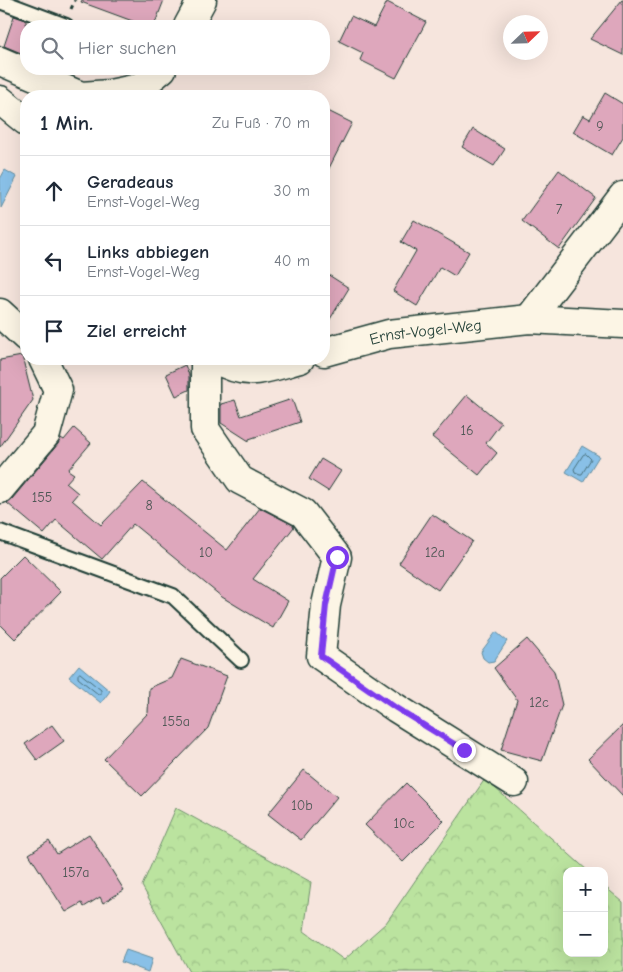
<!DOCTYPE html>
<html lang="de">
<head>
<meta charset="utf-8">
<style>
  body { margin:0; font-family:"Comic Neue",sans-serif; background:#f2f2f3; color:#1f2937 }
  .controls { position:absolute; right:15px; bottom:15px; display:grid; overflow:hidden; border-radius:10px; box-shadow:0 5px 20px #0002 }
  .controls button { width:45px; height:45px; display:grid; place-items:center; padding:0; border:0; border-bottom:1px solid #e0e1e3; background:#fff; color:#1f2937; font:25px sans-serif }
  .compass { position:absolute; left:503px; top:15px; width:45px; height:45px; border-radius:50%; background:#fff; box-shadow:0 5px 20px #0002; rotate:67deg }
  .stop { position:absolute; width:15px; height:15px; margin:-11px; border:4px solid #7c3aed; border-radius:50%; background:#fff }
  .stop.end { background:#7c3aed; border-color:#fff; box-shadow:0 1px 5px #0008 }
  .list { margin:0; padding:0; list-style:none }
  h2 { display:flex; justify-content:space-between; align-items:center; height:65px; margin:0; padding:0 20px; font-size:21px }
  h2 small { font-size:16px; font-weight:400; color:#747a83 }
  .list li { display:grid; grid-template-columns:32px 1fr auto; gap:15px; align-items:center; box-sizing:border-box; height:70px; padding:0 20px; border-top:1px solid #e0e1e3 }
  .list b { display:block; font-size:19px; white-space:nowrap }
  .list p { margin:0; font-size:16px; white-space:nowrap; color:#747a83 }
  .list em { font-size:16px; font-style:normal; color:#747a83 }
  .icon { flex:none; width:28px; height:28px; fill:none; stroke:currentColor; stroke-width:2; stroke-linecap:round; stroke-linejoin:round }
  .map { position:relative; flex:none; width:623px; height:972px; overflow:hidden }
  .search { position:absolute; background:#fff; box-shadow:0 5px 20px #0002; left:20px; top:20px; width:310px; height:55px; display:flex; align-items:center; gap:12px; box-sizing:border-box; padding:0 18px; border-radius:20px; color:#747a83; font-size:19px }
  .panel { position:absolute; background:#fff; box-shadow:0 5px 20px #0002; left:20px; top:90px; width:310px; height:275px; border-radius:20px }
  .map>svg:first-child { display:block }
</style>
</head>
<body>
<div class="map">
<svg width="623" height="972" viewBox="0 0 623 972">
  <defs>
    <pattern id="forest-crowns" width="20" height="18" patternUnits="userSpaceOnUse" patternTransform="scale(1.25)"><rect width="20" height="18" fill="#bbe39f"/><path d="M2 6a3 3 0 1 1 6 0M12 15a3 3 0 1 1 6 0" fill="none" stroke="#a0c48a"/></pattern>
  </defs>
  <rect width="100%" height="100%" fill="#f6e5dd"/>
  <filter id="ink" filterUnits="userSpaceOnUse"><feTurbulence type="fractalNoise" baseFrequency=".02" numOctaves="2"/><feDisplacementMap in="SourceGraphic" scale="10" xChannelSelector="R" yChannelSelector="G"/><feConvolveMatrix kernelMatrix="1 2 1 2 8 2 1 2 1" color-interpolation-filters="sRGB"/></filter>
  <g filter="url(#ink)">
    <path fill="url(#forest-crowns)" stroke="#6d906a" d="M485,779l103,92h-21v82h37v-67l19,16v70h-434l-47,-86 34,-78 135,74 -7,49 40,29 42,-37z"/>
    <path fill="#89c0e7" stroke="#5f8c9f" d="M5,170l12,7 -16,31 -1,-29z
      M582,446l17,10 -16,26 -17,-10z
      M496,632l11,9 -13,20 -6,1 -5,-4 -2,-6z
      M79,665l31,26 -9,12 -32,-26z
      M126,950l26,9 -4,13 -27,-10z"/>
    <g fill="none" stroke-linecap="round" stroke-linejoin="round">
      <path stroke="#49717c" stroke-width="1" d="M586,454l5,5 -9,15h-2l-5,-2 -1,-3 9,-14z
        M80,673l21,17v4h-3l-20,-16v-3z"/>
    </g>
    <path fill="#dea7bc" stroke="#1f3d34" d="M82,0h82l-10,26h-8l-65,-24z
      M622,0h1v55l-33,-16z
      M387,2l39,20 -30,56 -36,-18 3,-7 -24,-12 12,-25 23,11z
      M14,16l12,4v35l-22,-9z
      M605,93l18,11v33l-11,18 -39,-23 10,-17 7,4z
      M324,109l28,14 -28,55z
      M473,129l32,20 -11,17 -32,-19z
      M559,170l37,28 -37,51 -37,-28z
      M414,220l55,32 -14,24 -15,-9 -23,39 -24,-15 23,-40 -15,-9z
      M324,272l25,16 -25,41z
      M22,356l11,44 -33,47v-87z
      M185,365l4,10v15l-13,6 -10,-22z
      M467,395l34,28 -15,20 11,10 -18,22 -47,-38z
      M292,399l8,23 -51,17v2l-28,-18v-19l14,-4 6,16z
      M74,428l17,15 -23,27 6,4 -8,9 12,10 -6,7 29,25 42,-43 84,68 33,-42 33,17 1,2 -41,52 35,22 -15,27 -51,-31 -89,-73 -31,35 -46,-39 -12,14 -37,-31 5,-4 46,-55 3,-6 3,2z
      M321,459l20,12 -13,20 -19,-12z
      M432,514l40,27 -34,49 -39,-27z
      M23,555l38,37 -46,47 -15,-15v-46z
      M527,639l27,32 8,34 -20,56 -41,-11 16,-50 -23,-32z
      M181,659l46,17 -19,52 -66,68 -38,-37 44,-46 1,-25 23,-10z
      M52,725l12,16 -27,19 -12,-16z
      M623,725v71l-35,-37z
      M304,770l33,27 -36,43 -33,-26z
      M406,783l38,38 -41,41 -38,-37z
      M89,834l35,56 -21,13 -3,-6 -16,10 -2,-4 -16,9 -37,-58 20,-13 8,13z"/>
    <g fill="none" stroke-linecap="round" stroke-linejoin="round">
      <g stroke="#1f3d34" stroke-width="18">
        <path id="lane" d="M0,1l66,25
          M0,532l173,64 68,64"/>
      </g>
      <g stroke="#1f3d34" stroke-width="31">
        <g id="street">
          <path d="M188,26l14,-26"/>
          <path d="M0,61l81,35 29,-2 29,-6 23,-19"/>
          <path d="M0,100l26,21"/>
          <path d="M0,313l26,24"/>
          <path d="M529,319l94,-123"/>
          <path id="s1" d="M324,352l65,-18 140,-15 94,5"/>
          <path d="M205,359v70l35,51 63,33 34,44 -11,48 -5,51 75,52 118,74"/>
          <path d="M216,359c33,20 50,9 84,0"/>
          <path d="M0,489l46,-55 12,-44 -15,-31"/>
        </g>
      </g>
      <path stroke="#1f3d34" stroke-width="3" stroke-dasharray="4 4" stroke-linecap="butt" d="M71,9l4,-9"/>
      <use href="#lane" stroke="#fcf5e5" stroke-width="14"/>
      <use href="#street" stroke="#fcf5e5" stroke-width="28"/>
    </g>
  </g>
  <g fill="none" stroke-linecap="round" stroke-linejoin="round" filter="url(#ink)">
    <path stroke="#7c3aed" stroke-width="6" d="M337,557l-11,48 -5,51 75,52 68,42"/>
  </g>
  <g text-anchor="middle" stroke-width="5" stroke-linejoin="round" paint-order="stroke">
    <g font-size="14" fill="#4f5856">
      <text x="600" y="131">9</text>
      <text x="559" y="214">7</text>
      <text x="467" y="435">16</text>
      <text x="42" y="502">155</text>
      <text x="149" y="510">8</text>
      <text x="206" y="557">10</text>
      <text x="435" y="557">12a</text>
      <text x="539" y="707">12c</text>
      <text x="176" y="726">155a</text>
      <text x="302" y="810">10b</text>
      <text x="404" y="828">10c</text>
      <text x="76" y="877">157a</text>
    </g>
    <g font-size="16" fill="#1f3d34" stroke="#fcf5e5">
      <text dy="6" stroke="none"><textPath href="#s1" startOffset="104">Ernst-Vogel-Weg</textPath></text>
    </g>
  </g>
</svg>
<div class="controls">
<button>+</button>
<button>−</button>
</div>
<svg class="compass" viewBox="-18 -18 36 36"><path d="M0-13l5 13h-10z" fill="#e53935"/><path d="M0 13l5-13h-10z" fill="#747a83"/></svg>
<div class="stop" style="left:337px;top:557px"></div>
<div class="stop end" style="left:464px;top:750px"></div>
<div class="search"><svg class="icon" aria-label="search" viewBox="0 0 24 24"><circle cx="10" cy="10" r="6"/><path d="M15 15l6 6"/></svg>Hier suchen</div>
<section class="panel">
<h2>1 Min.<small>Zu Fuß · 70 m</small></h2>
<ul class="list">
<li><svg class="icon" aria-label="ahead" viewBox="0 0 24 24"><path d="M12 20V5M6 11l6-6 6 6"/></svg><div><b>Geradeaus</b><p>Ernst-Vogel-Weg</p></div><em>30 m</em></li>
<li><svg class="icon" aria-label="left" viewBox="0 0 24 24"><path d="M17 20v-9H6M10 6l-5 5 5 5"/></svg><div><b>Links abbiegen</b><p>Ernst-Vogel-Weg</p></div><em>40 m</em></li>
<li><svg class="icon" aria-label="arrive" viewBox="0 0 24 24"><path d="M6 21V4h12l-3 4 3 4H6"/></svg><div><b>Ziel erreicht</b></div></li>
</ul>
</section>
</div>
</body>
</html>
